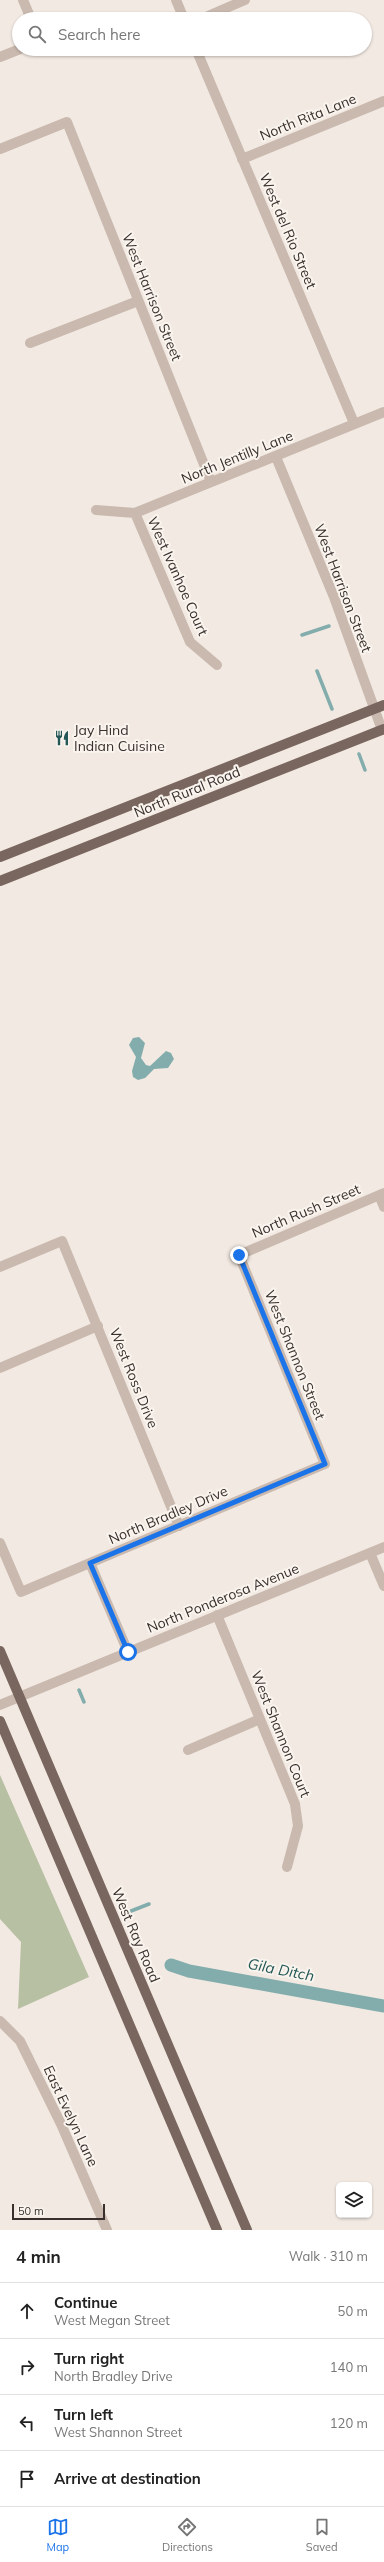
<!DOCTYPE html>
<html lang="en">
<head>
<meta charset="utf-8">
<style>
  body { margin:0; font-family:Mulish,sans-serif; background:#f6f6f6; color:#222 }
  .controls { position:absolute; right:12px; bottom:12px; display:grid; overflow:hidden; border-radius:6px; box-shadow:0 1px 3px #0004 }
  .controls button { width:36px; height:36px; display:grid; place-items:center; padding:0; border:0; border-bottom:1px solid #e0e0e0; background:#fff; color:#222; font:20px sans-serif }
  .scale { position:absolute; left:12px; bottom:10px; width:93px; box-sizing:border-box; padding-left:4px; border:2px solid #392f2c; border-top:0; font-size:11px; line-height:14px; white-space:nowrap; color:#392f2c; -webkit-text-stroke:3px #f9f4ee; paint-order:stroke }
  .stop { position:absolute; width:12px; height:12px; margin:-9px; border:3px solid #1a73e8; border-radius:50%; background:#fff }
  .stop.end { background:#1a73e8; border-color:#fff; box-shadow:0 1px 4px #0008 }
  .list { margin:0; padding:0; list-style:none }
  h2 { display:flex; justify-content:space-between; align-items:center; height:52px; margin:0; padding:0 16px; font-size:17px }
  h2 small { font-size:13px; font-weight:400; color:#767676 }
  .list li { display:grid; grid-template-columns:26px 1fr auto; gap:12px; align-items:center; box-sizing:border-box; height:56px; padding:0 16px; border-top:1px solid #e0e0e0 }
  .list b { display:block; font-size:15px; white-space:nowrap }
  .list p { margin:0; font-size:13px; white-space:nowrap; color:#767676 }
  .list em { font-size:13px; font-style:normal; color:#767676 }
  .icon { flex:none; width:22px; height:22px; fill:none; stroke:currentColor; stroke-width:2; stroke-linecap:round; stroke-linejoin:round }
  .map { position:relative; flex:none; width:384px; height:2230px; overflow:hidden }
  .search { position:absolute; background:#fff; box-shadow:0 1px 3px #0004; left:12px; right:12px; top:12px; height:44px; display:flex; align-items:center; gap:10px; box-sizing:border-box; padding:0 14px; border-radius:22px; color:#767676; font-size:15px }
  .sheet { height:276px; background:#fff }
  nav { display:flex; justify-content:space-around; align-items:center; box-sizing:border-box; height:56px; border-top:1px solid #e0e0e0; background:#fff; font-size:11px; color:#767676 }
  nav a { display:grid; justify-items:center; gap:2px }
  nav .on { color:#1a73e8 }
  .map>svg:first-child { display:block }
</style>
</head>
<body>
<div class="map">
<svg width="384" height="2230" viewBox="0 0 384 2230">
  <rect width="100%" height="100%" fill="#f2e9e2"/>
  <path fill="#b8c0a3" d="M0,1775l89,202 -71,32 3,-67 -21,-23z"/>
  <path fill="#83adac" d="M139,1037l6,6 -4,15 5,7 4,1 16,-15 5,2 3,6 -6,9 -14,1 -9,9 -7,2 -5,-3 -1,-6 4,-14 -7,-12 4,-7z"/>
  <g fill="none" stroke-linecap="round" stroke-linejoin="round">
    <path stroke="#83adac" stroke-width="3.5" d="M302,635l27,-9
      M317,671l15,38
      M359,754l6,16
      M79,1690l5,12
      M131,1911l18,-7"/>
    <path stroke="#83adac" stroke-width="13" d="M171,1965l18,6 195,35"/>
    <path stroke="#c9b9ae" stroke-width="10" d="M23,0l8,19
      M176,0l8,19
      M201,19l44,-19
      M196,49l158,374
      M0,57l20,-8
      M0,149l67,-27 144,360
      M242,159l142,-58
      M30,343l108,-42
      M276,457l58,140 48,133
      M96,510l39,3 249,-101
      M135,513l55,129 27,23
      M379,1195l5,12
      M0,1267l62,-26 117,285
      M0,1368l98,-42
      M0,1543l21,49 304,-128 -86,-209 145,-62
      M370,1553l14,33
      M90,1563l38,89
      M217,1615l78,189 3,22 -11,41
      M0,1705l384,-158
      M188,1750l72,-31
      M0,2021l20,20 41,83 46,106"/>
    <path stroke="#79665e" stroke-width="10" d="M0,857l384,-152
      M0,881l384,-152
      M0,1651l247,579
      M0,1721l217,509"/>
  </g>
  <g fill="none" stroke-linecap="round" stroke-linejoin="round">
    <path stroke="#1a73e8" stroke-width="5" d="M128,1652l-38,-89 235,-99 -86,-209"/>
  </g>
  <defs>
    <g id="restaurant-bare" transform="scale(1.2)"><path d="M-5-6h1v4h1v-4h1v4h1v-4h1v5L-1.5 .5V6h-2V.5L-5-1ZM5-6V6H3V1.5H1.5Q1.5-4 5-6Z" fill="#245757" stroke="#f9f4ee" stroke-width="2.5" paint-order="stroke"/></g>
  </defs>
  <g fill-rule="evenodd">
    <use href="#restaurant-bare" x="62" y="738"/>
  </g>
  <g text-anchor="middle" stroke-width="4" stroke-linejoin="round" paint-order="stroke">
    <g font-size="14" fill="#392f2c" stroke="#f9f4ee">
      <text transform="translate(308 117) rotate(-22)" y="5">North Rita Lane</text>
      <text transform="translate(288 231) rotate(67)" y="5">West del Rio Street</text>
      <text transform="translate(152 297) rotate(68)" y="5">West Harrison Street</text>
      <text transform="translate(237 457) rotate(-22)" y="5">North Jentilly Lane</text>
      <text transform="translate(178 576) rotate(66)" y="5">West Ivanhoe Court</text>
      <text transform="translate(343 588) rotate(69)" y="5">West Harrison Street</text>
      <text transform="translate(187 792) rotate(-22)" y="5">North Rural Road</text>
      <text transform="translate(306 1211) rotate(-23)" y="5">North Rush Street</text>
      <text transform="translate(295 1355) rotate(68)" y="5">West Shannon Street</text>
      <text transform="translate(134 1378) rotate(68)" y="5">West Ross Drive</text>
      <text transform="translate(168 1515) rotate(-23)" y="5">North Bradley Drive</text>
      <text transform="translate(223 1598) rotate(-22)" y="5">North Ponderosa Avenue</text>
      <text transform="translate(281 1734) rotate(68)" y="5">West Shannon Court</text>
      <text transform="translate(136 1935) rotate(67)" y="5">West Ray Road</text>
      <text transform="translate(71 2116) rotate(65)" y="5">East Evelyn Lane</text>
    </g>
    <g font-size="14" fill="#392f2c" stroke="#f9f4ee" text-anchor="start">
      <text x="74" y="735">Jay Hind<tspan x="74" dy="16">Indian Cuisine</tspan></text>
    </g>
    <g font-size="15" font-style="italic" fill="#245757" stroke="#f9f4ee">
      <text transform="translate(281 1970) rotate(11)" y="5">Gila Ditch</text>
    </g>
  </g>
</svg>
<div class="controls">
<button><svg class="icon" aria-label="layers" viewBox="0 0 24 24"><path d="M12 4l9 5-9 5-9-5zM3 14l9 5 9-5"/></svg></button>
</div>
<div class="scale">50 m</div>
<div class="stop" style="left:128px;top:1652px"></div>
<div class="stop end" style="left:239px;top:1255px"></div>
<div class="search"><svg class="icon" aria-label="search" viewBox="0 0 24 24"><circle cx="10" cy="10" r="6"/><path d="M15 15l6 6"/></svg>Search here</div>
</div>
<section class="sheet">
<h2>4 min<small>Walk · 310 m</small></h2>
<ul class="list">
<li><svg class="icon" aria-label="ahead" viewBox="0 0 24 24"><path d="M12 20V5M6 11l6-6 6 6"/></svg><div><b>Continue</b><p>West Megan Street</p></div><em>50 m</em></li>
<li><svg class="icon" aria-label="right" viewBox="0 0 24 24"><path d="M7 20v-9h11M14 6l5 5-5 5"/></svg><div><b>Turn right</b><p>North Bradley Drive</p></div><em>140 m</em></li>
<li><svg class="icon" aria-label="left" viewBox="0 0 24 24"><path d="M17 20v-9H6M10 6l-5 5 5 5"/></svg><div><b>Turn left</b><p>West Shannon Street</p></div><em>120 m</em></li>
<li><svg class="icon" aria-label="arrive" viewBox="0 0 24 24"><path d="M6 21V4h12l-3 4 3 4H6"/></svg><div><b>Arrive at destination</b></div></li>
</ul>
</section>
<nav>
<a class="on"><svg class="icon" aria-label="map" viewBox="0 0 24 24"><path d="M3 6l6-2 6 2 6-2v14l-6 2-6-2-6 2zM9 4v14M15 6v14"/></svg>Map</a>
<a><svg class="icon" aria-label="directions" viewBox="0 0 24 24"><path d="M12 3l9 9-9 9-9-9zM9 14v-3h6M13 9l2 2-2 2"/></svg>Directions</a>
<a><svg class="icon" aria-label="saved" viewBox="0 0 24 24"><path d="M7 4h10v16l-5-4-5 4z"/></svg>Saved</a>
</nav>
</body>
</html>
